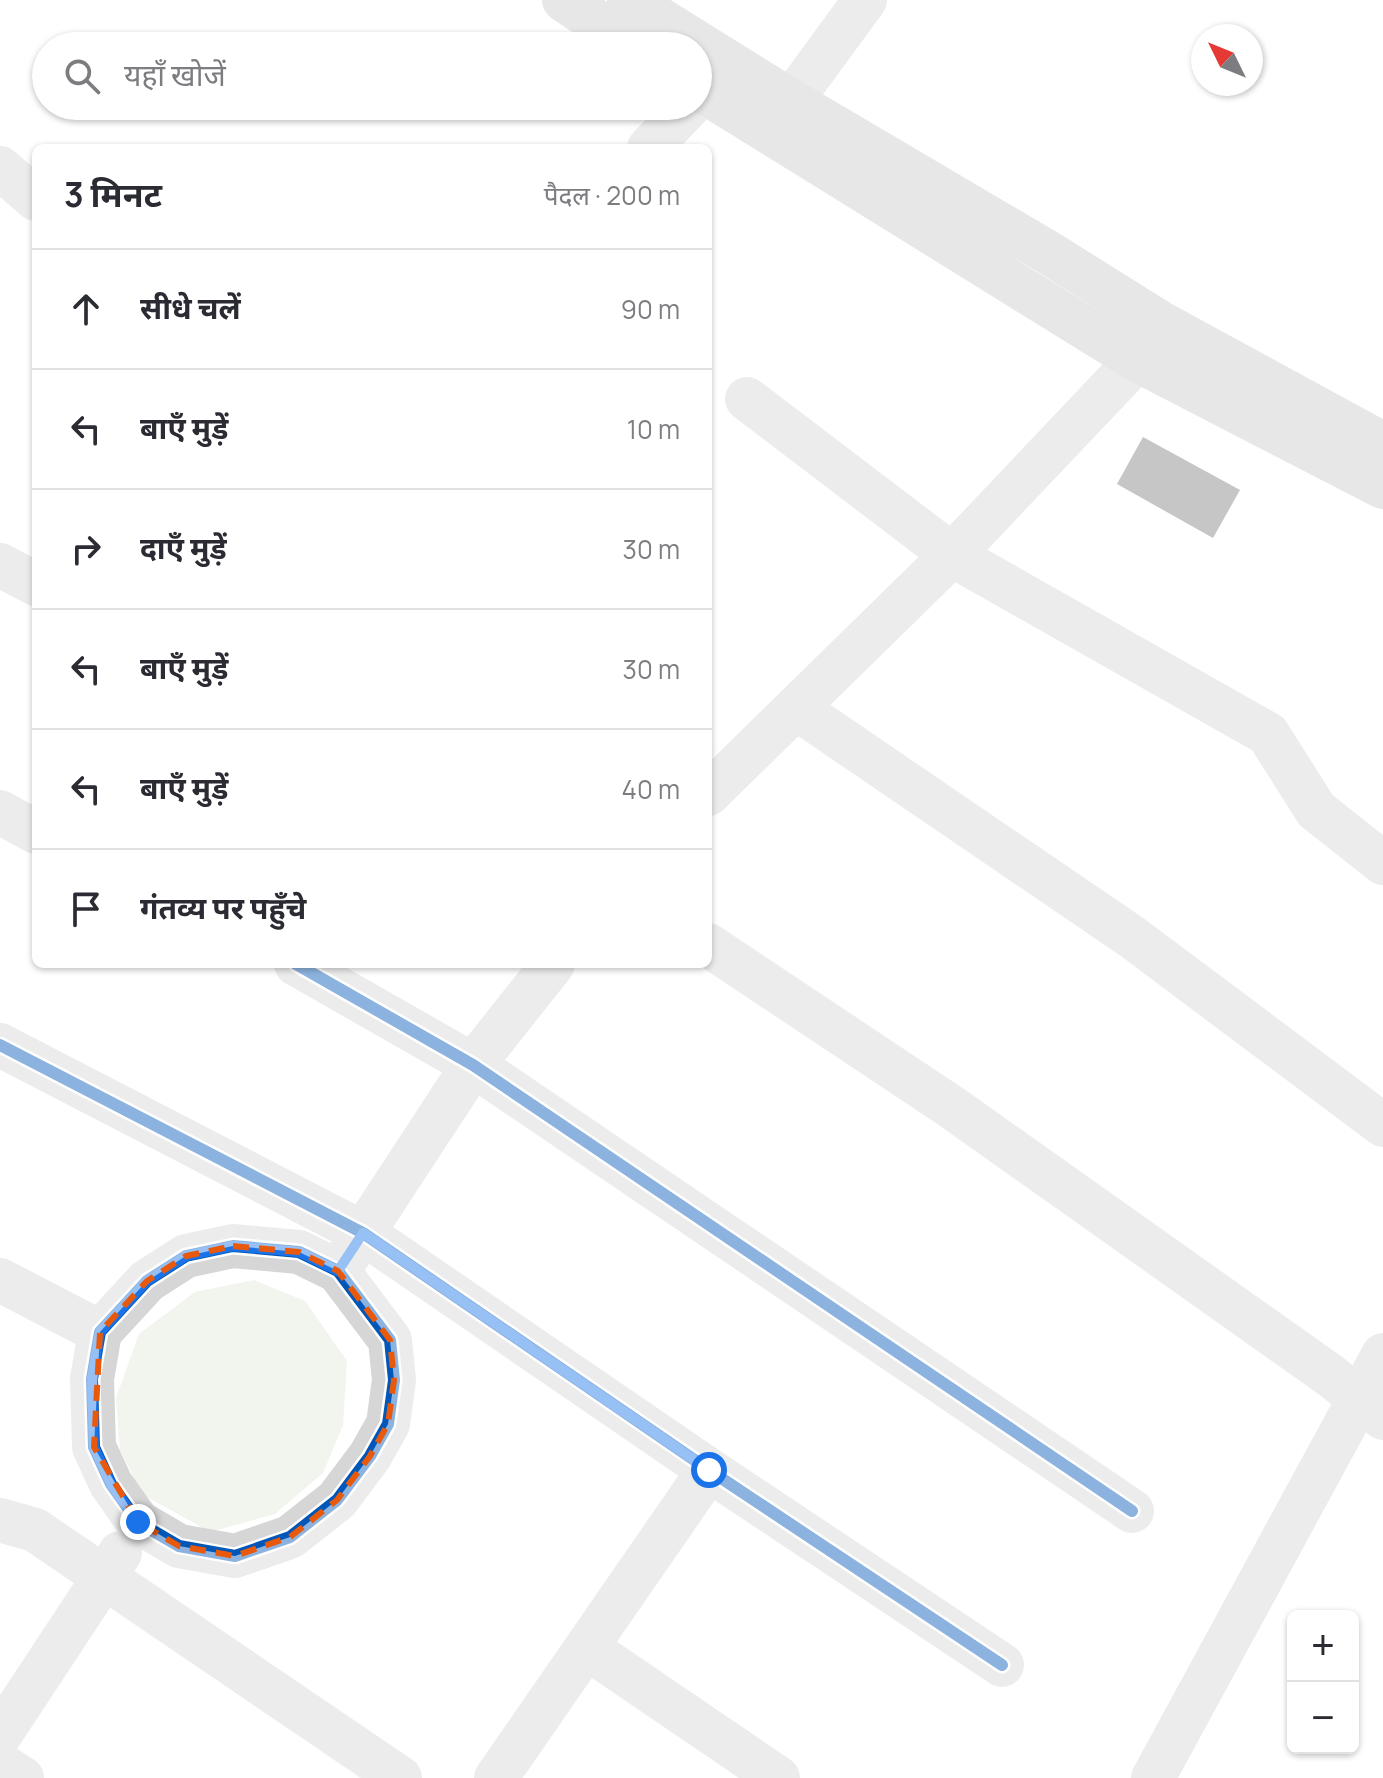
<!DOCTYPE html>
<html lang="hi">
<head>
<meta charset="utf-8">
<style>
  body { margin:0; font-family:Manrope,"Noto Sans Devanagari",sans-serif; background:#f7f7f7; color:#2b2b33 }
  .controls { position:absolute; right:24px; bottom:24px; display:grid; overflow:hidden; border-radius:12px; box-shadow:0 2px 6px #0004 }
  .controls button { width:72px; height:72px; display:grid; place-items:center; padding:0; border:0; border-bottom:2px solid #e1e1e2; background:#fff; color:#2b2b33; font:40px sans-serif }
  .compass { position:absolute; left:1191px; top:24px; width:72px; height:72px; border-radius:50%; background:#fff; box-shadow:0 2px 6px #0004; rotate:313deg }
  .stop { position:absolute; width:24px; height:24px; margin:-18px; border:6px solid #1a73e8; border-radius:50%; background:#fff }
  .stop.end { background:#1a73e8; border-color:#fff; box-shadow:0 2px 8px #0008 }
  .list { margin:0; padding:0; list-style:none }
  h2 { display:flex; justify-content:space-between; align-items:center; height:104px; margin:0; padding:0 32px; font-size:34px }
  h2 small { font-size:26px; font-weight:400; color:#7c7c81 }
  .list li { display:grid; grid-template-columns:52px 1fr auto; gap:24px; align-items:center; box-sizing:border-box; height:120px; padding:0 32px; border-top:2px solid #e1e1e2 }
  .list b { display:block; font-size:30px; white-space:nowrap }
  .list em { font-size:26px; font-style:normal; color:#7c7c81 }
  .icon { flex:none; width:44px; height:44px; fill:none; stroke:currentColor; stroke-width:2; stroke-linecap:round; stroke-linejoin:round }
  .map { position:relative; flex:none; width:1383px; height:1778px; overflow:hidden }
  .search { position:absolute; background:#fff; box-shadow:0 2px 6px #0004; left:32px; top:32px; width:680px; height:88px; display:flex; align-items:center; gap:20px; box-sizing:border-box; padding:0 28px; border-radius:44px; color:#7c7c81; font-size:30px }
  .panel { position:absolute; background:#fff; box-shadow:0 2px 6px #0004; left:32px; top:144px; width:680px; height:824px; border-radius:12px }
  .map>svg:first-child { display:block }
</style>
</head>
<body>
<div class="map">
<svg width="1383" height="1778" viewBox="0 0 1383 1778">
  <rect width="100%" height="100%" fill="#fff"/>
  <path fill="#f1f5ed" d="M254,1280l51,21 42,60 -4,64 -20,48 -48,41 -65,18 -68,-38 -22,-44 -4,-52 23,-64 56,-42z"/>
  <path fill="#808080" d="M1143,437l97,53 -27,48 -96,-54z"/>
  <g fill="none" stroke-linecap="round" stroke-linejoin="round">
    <path stroke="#d6d6d6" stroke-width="44" d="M791,101l74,-101
      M649,148l40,-42
      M0,168l36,31
      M747,399l205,156 316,179 48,76 67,53
      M0,565l36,19
      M796,708l336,229 251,188
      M708,794l244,-239 185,-195 18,-31
      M0,812l36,20
      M708,945l242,161 381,270 52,42
      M296,964l177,101 659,446
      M0,1045l363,188 346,237 293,195
      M233,1246l66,6 39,19 52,69 4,40 -6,44 -18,32 -33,44 -47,37 -55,19 -56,-10 -41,-24 -27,-38 -17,-37 -2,-68 8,-47 47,-51 39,-25z
      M346,1259l127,-194 80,-101
      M0,1280l100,52
      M0,1520l35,10 365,248
      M587,1648l191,130
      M0,1735l120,-182
      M0,1764l22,14
      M496,1778l213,-308
      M1153,1778l230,-423"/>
    <path stroke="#c9c9c9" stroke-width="44" d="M564,0l70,46
      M629,0l162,101 258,152 110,69 224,122
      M698,88l439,272 246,127"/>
    <g stroke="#fff" stroke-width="17">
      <path id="cycleway" d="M296,964l177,101 659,446
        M0,1045l363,188 346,237 293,195
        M233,1246l66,6 39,19 52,69 4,40 -6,44 -18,32 -33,44 -47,37 -55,19 -56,-10 -41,-24 -27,-38 -17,-37 -2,-68 8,-47 47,-51 39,-25z"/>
    </g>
    <use href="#cycleway" stroke="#0057b8" stroke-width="12"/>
  </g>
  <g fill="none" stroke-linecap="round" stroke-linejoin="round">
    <path stroke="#1a73e8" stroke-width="10" d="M138,1522l-27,-38 -17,-37 -2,-68 8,-47 47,-51 39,-25 47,-10 66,6 39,19 25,-38 346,237"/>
  </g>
  <path d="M0 0H1383V1778H0ZM233,1246l66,6 39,19 52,69 4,40 -6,44 -18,32 -33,44 -47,37 -55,19 -56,-10 -41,-24 -44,-75 6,-115 47,-51 39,-25z" fill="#fff" fill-opacity=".55" fill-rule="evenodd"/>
  <path fill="none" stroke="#e8590c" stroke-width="6" stroke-dasharray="16 10" stroke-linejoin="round" d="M233,1246l66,6 39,19 52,69 4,40 -6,44 -18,32 -33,44 -47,37 -55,19 -56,-10 -41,-24 -44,-75 6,-115 47,-51 39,-25z"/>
</svg>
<div class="controls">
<button>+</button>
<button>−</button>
</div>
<svg class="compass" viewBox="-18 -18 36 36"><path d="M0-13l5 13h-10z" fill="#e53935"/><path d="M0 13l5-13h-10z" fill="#7c7c81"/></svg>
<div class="stop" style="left:709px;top:1470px"></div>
<div class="stop end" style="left:138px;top:1522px"></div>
<div class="search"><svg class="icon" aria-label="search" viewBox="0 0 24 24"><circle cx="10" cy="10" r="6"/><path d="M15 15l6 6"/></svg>यहाँ खोजें</div>
<section class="panel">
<h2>3 मिनट<small>पैदल · 200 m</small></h2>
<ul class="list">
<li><svg class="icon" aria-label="ahead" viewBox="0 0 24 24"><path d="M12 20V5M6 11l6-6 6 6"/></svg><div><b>सीधे चलें</b></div><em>90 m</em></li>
<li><svg class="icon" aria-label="left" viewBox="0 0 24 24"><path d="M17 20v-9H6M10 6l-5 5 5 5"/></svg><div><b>बाएँ मुड़ें</b></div><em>10 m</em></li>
<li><svg class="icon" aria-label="right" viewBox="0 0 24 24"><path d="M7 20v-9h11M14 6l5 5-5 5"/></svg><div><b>दाएँ मुड़ें</b></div><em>30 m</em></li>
<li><svg class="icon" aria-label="left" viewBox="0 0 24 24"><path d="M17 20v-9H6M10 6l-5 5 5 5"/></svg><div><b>बाएँ मुड़ें</b></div><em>30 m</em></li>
<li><svg class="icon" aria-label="left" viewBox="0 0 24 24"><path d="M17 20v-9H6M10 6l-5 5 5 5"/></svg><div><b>बाएँ मुड़ें</b></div><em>40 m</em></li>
<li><svg class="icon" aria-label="arrive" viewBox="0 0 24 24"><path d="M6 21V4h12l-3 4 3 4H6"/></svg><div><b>गंतव्य पर पहुँचे</b></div></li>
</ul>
</section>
</div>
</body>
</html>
